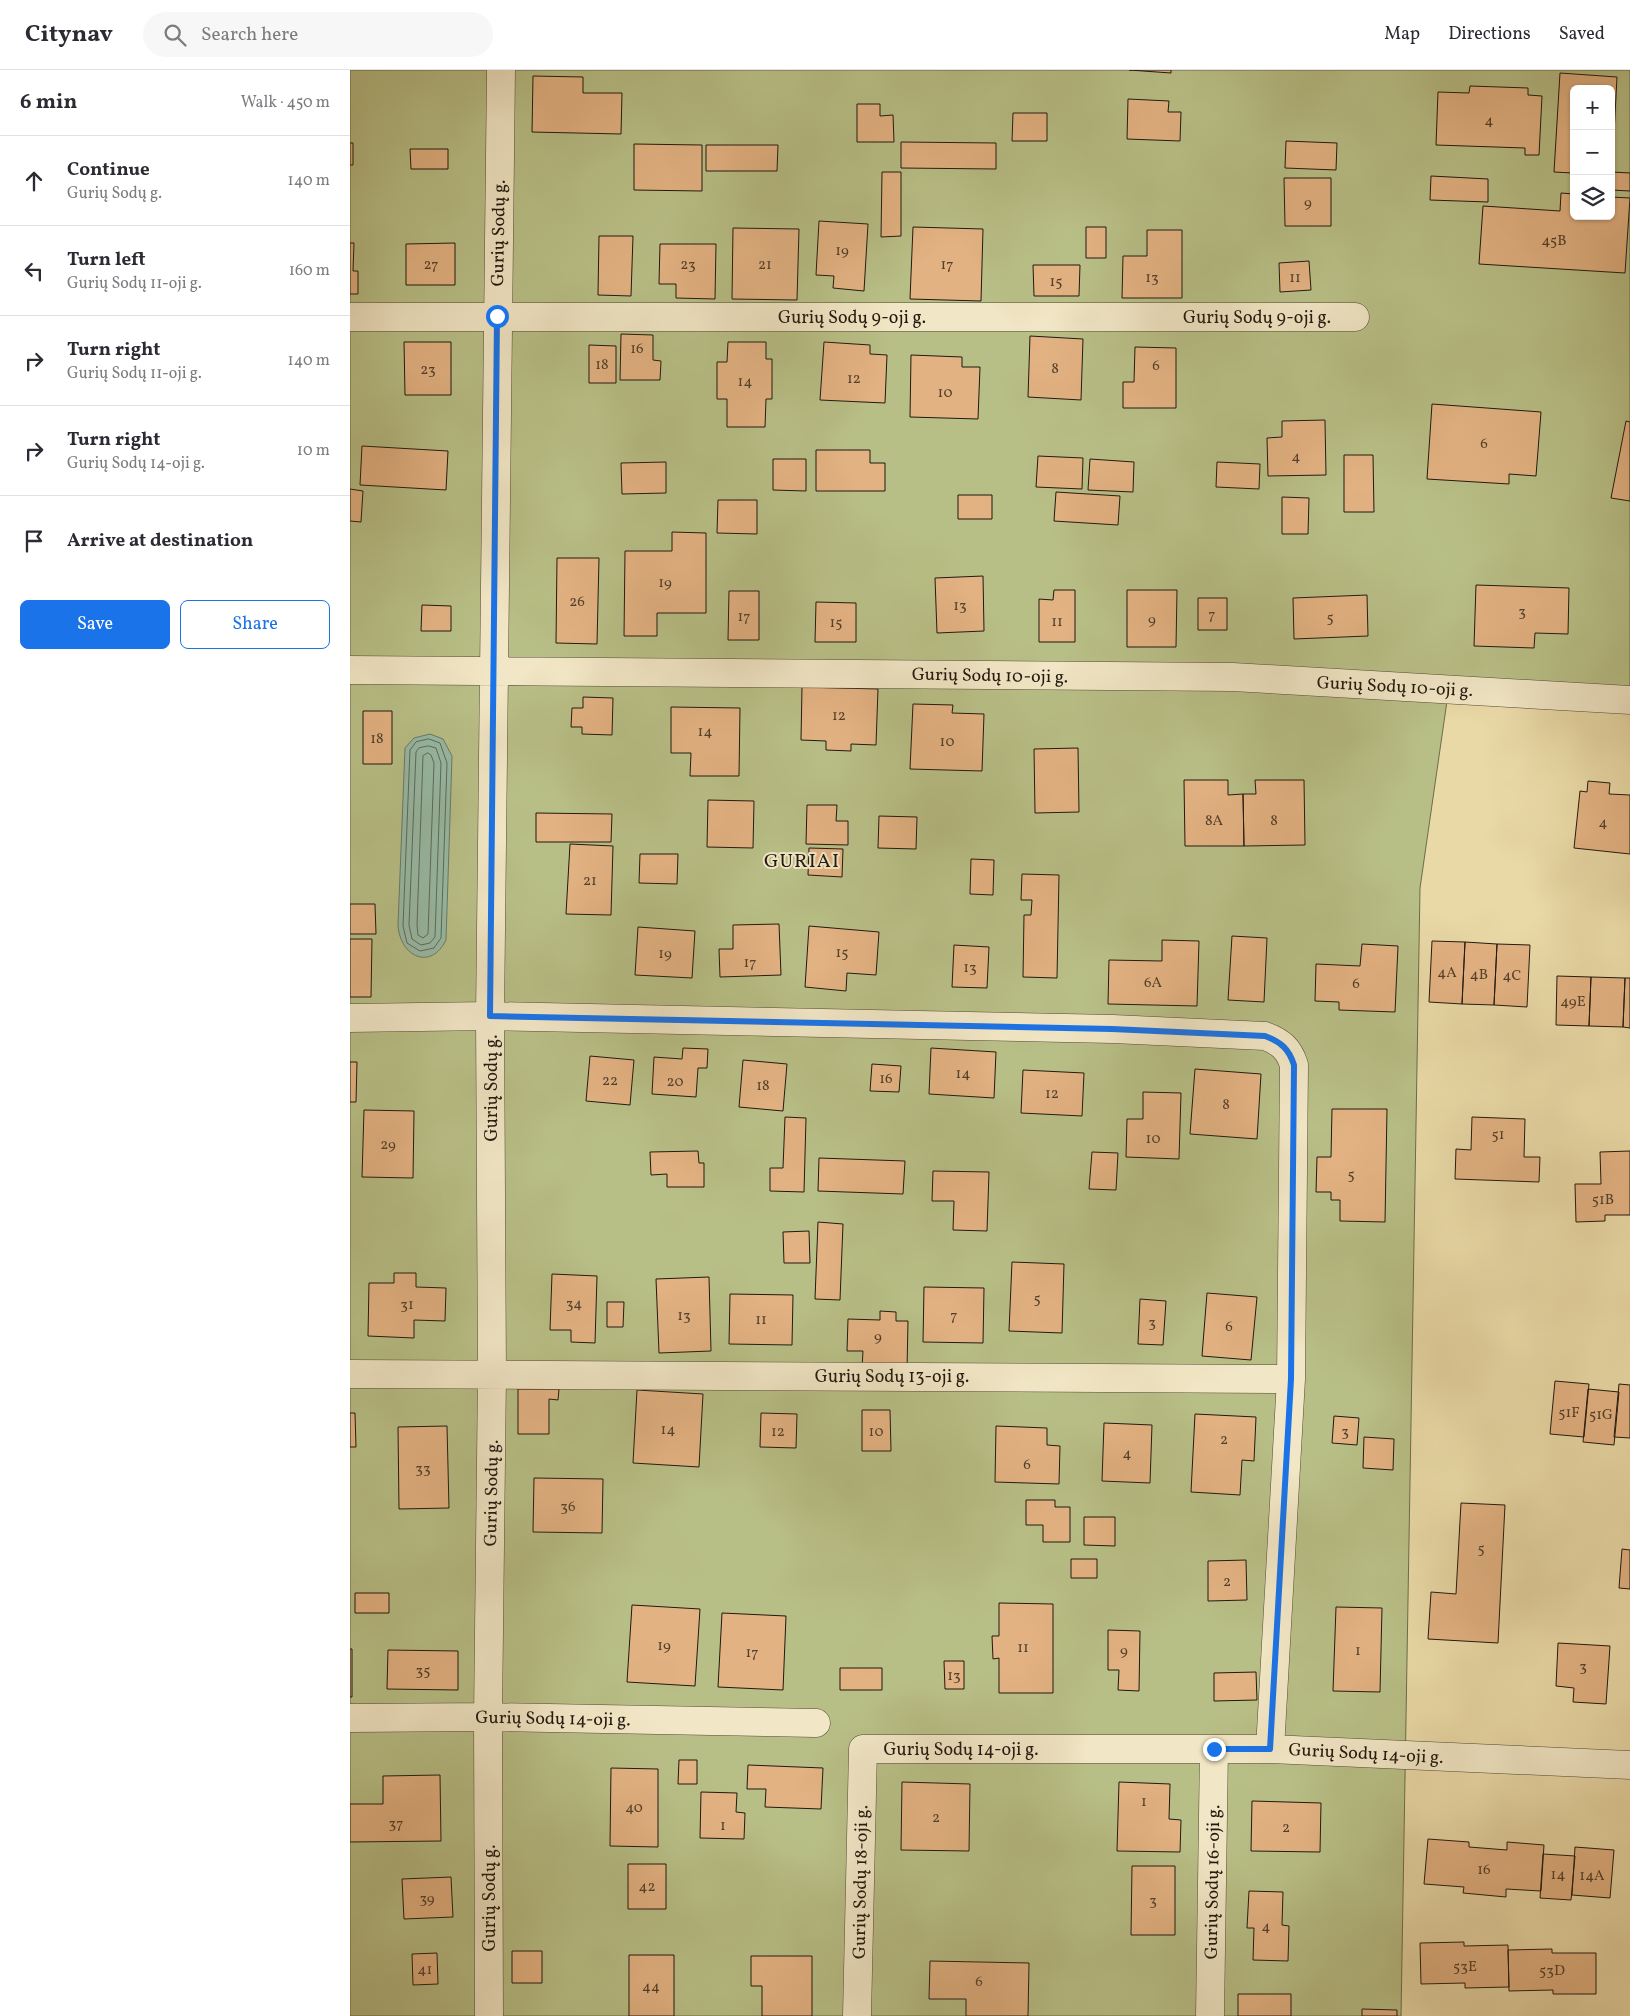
<!DOCTYPE html>
<html lang="en">
<head>
<meta charset="utf-8">
<style>
  body { margin:0; font-family:Vollkorn,serif; background:#f7f7f7; color:#2b2b33 }
  .controls { position:absolute; right:15px; top:15px; display:grid; overflow:hidden; border-radius:8px; box-shadow:0 1px 4px #0004 }
  .controls button { width:45px; height:45px; display:grid; place-items:center; padding:0; border:0; border-bottom:1px solid #e1e1e2; background:#fff; color:#2b2b33; font:25px sans-serif }
  .stop { position:absolute; width:15px; height:15px; margin:-11px; border:4px solid #1a73e8; border-radius:50%; background:#fff }
  .stop.end { background:#1a73e8; border-color:#fff; box-shadow:0 1px 5px #0008 }
  .list { margin:0; padding:0; list-style:none }
  h2 { display:flex; justify-content:space-between; align-items:center; height:65px; margin:0; padding:0 20px; font-size:21px }
  h2 small { font-size:16px; font-weight:400; color:#7c7c81 }
  .list li { display:grid; grid-template-columns:32px 1fr auto; gap:15px; align-items:center; box-sizing:border-box; height:90px; padding:0 20px; border-top:1px solid #e1e1e2 }
  .list b { display:block; font-size:19px; white-space:nowrap }
  .list p { margin:0; font-size:16px; white-space:nowrap; color:#7c7c81 }
  .list em { font-size:16px; font-style:normal; color:#7c7c81 }
  .actions { display:flex; gap:10px; padding:15px 20px }
  .actions a { flex:1; padding:11px 0; border:1px solid #1a73e8; border-radius:8px; text-align:center; font-size:18px; color:#1a73e8 }
  .actions .main { background:#1a73e8; color:#fff }
  .icon { flex:none; width:28px; height:28px; fill:none; stroke:currentColor; stroke-width:2; stroke-linecap:round; stroke-linejoin:round }
  .map { position:relative; flex:none; width:1280px; height:1946px; overflow:hidden }
  header { display:flex; align-items:center; gap:30px; box-sizing:border-box; height:70px; padding:0 25px; background:#fff; border-bottom:1px solid #e1e1e2 }
  header strong { font-size:24px }
  nav { display:flex; gap:28px; margin-inline-start:auto; font-size:18px }
  .search { width:350px; height:45px; background:#f7f7f7; display:flex; align-items:center; gap:12px; box-sizing:border-box; padding:0 18px; border-radius:28px; color:#7c7c81; font-size:19px }
  main { display:flex }
  aside { flex:1; background:#fff }
  .map>svg:first-child { display:block }
</style>
</head>
<body>
<header>
<strong>Citynav</strong>
<div class="search"><svg class="icon" aria-label="search" viewBox="0 0 24 24"><circle cx="10" cy="10" r="6"/><path d="M15 15l6 6"/></svg>Search here</div>
<nav><a>Map</a><a>Directions</a><a>Saved</a></nav>
</header>
<main>
<aside>
<h2>6 min<small>Walk · 450 m</small></h2>
<ul class="list">
<li><svg class="icon" aria-label="ahead" viewBox="0 0 24 24"><path d="M12 20V5M6 11l6-6 6 6"/></svg><div><b>Continue</b><p>Gurių Sodų g.</p></div><em>140 m</em></li>
<li><svg class="icon" aria-label="left" viewBox="0 0 24 24"><path d="M17 20v-9H6M10 6l-5 5 5 5"/></svg><div><b>Turn left</b><p>Gurių Sodų 11-oji g.</p></div><em>160 m</em></li>
<li><svg class="icon" aria-label="right" viewBox="0 0 24 24"><path d="M7 20v-9h11M14 6l5 5-5 5"/></svg><div><b>Turn right</b><p>Gurių Sodų 11-oji g.</p></div><em>140 m</em></li>
<li><svg class="icon" aria-label="right" viewBox="0 0 24 24"><path d="M7 20v-9h11M14 6l5 5-5 5"/></svg><div><b>Turn right</b><p>Gurių Sodų 14-oji g.</p></div><em>10 m</em></li>
<li><svg class="icon" aria-label="arrive" viewBox="0 0 24 24"><path d="M6 21V4h12l-3 4 3 4H6"/></svg><div><b>Arrive at destination</b></div></li>
</ul>
<div class="actions"><a class="main">Save</a><a>Share</a></div>
</aside>
<div class="map">
<svg width="1280" height="1946" viewBox="0 0 1280 1946">
  <rect width="100%" height="100%" fill="#e9d9a6"/>
  <filter id="stains"><feTurbulence type="fractalNoise" baseFrequency=".004" numOctaves="4"/><feColorMatrix values="0 0 0 0 .2 0 0 0 0 .09 0 0 0 0 .02 0 0 0 .5 -.17"/></filter>
  <radialGradient id="worn" r=".72"><stop offset=".6" stop-color="#630" stop-opacity="0"/><stop offset="1" stop-color="#630" stop-opacity=".3"/></radialGradient>
  <path fill="#b8bf86" stroke="#6c6c4b" fill-rule="evenodd" d="M0,0h1280v643l-183,-12 -27,187 -19,1128h-1051zM1224,19h37v127h-37z"/>
  <path fill="#97baa5" stroke="#687a69" d="M80,664l13,5 9,17 -6,184c-15,31 -46,17 -48,-15l7,-177 9,-10z"/>
  <g fill="none" stroke-linecap="round" stroke-linejoin="round">
    <path stroke="#5c6a5a" stroke-width="1" d="M79,669l11,4 7,20 -6,175 -7,10 -14,3 -13,-8 -4,-17 7,-176 6,-8z
      M79,676l7,2 5,15 -6,174 -5,6 -9,2 -9,-6 -3,-14 7,-173 3,-4z
      M78,683l3,2 3,8 -6,171 -5,4 -5,-3 -1,-10 6,-169z"/>
  </g>
  <path fill="#e3b282" stroke="#211910" d="M779,0h42v3z
    M1210,3l57,4 -5,95 18,1v18l-19,-1v-101h-37v99l-1,-15 -19,-1z
    M183,6l50,1v16h39l-1,41 -89,-2z
    M1120,16l58,2v7l14,1 -3,59h-14v-7l-89,-3 2,-53 31,1z
    M778,29l41,2 -1,11h13l-1,29 -53,-2z
    M507,34h23v12l13,-1 1,27h-37z
    M663,43h34v28h-35z
    M936,71l51,2 -1,27 -51,-2z
    M551,72l95,1v26l-95,-1z
    M0,73h3v22h-3z
    M284,74l68,1v46l-68,-1z
    M356,75h72l-1,26h-71z
    M60,79h38v20h-37z
    M532,102h19v64l-20,1z
    M1081,106l57,3v23l-58,-2z
    M934,108h47v48h-46z
    M1211,123l13,1v22h37v-19l19,1 -5,75 -146,-9 4,-58 77,5z
    M469,151l49,3 -4,67 -31,-3 1,-12 -18,-1z
    M563,157l70,2 -2,72 -71,-2z
    M736,157h20v31h-20z
    M383,158l66,1 -2,71 -65,-1z
    M797,160h35v68h-60l1,-42h24z
    M249,166h34l-2,60 -33,-1z
    M0,173h4l-1,28h5v23h-8z
    M105,173v42h-49v-41z
    M310,174h56l-1,55 -39,-1v-14h-17z
    M959,191l2,29 -31,2 -1,-29z
    M683,195h47l-1,31h-45z
    M271,264l32,1v25l8,1 -1,19h-40z
    M680,266l53,3 -2,61 -53,-3z
    M54,272h47v53h-46z
    M378,272h38v17h6v40h-6l-1,28h-38v-28h-10v-37h10z
    M474,272l46,3v9l17,1 -2,48 -65,-3z
    M239,275l27,1v37h-27z
    M785,277l41,1v60h-53v-26h11z
    M561,285l51,2v10h18l-2,52 -68,-2z
    M1082,334l109,8 -5,64 -27,-2v10l-82,-5z
    M975,350l1,55 -58,1 -1,-38 15,-1v-16z
    M1276,351l4,1v79l-19,-3z
    M12,376l86,5 -2,39 -86,-5z
    M466,380h54v13h15v28h-69z
    M994,385h29l1,57h-30z
    M688,386l45,2 -1,31 -46,-2z
    M423,389h33v32l-33,-1z
    M740,389l44,3 -1,30 -45,-2z
    M316,392v31l-44,1 -1,-31z
    M867,392l43,2 -1,25 -43,-2z
    M0,419l13,2 -2,31 -11,-1z
    M706,422l64,4 -2,29 -64,-4z
    M608,425h34v24h-34z
    M932,427l27,1 -1,36h-26z
    M368,430h39v34l-40,-1z
    M322,462l34,1v80h-49v23h-33l1,-85h47z
    M207,488h42l-2,86 -41,-1z
    M633,506l1,55 -47,2 -2,-55z
    M1126,515l93,3 -1,46 -33,-1 -1,15 -60,-2z
    M704,520h21v52h-36v-43l14,1z
    M777,520h50l-1,57h-49z
    M379,521h30v49h-31z
    M1017,525l1,41 -74,3 -1,-41z
    M848,528h29v32h-29z
    M466,532l40,1v39h-41z
    M72,535l29,1v25h-30z
    M452,617l76,2 -2,56 -25,-1v7l-25,-1v-9l-25,-1z
    M233,627l30,1 -1,37 -30,-1v-7h-11l1,-19h11z
    M563,634l40,1 -1,8 32,1 -2,57 -72,-2z
    M321,637l69,1 -1,68h-49l1,-23h-20z
    M13,641h29v53h-29z
    M728,678l1,64 -44,1 -1,-64z
    M834,710h44v15l15,-1 1,52h-59z
    M905,710h49l1,65 -61,1 -1,-52h13z
    M1238,711l22,2 -1,11 21,1v59l-56,-6 6,-57 7,1z
    M358,730l46,1 -1,47 -46,-1z
    M457,735h30l-1,16h12v24l-42,-1z
    M186,743l76,1 -1,28h-75z
    M529,746l38,1 -1,32 -38,-1z
    M220,774l43,2 -2,69 -45,-1z
    M459,778l34,1 -1,28 -34,-2z
    M290,784h38l-1,30 -38,-1z
    M621,789l23,1 -1,35 -23,-1z
    M672,804l37,1 -2,103 -34,-1 1,-62h7l1,-15h-11z
    M0,834h25l1,30h-26z
    M429,854l2,51 -61,2 -1,-28h14v-24z
    M459,856l70,6 -3,43 -29,-2 -1,18 -41,-4z
    M288,857l57,4 -3,47 -57,-3z
    M882,866l35,2 -3,64 -36,-2z
    M0,869h22l-1,58h-21z
    M812,870l37,1 -2,65 -89,-2 1,-44 53,1z
    M1082,871l33,1 -3,62 -33,-2z
    M1115,872l32,2 -3,61 -32,-1z
    M1012,874l36,2 -3,66 -56,-2v-8l-24,-1 1,-37 44,2z
    M1147,874l33,1 -3,62 -33,-2z
    M604,875l35,2 -2,41 -35,-1z
    M1207,906l34,1 -2,49 -33,-1z
    M1241,907l34,1 -2,49 -34,-1z
    M1275,908h5v50l-7,-1z
    M333,978l25,1 -1,19h-9l-2,29 -44,-3 2,-37 28,2z
    M581,978l65,4 -2,46 -65,-4z
    M240,986l44,4 -4,45 -44,-4z
    M393,990l44,4 -4,47 -44,-4z
    M0,992h7l-1,40h-6z
    M522,994l29,2 -2,26 -29,-1z
    M845,999l66,5 -4,65 -67,-5z
    M673,1000l61,3 -2,43 -61,-3z
    M793,1022l38,1 -2,66 -53,-2 1,-38h16z
    M982,1039h55l-2,113 -45,-1v-21h-9v-8h-15l1,-35h14z
    M14,1040l50,1 -1,67 -51,-1z
    M435,1047l21,1 -2,74 -34,-1v-23h13z
    M1122,1047l53,2 -1,38h16l-1,25 -84,-3 1,-30 15,1z
    M348,1081l1,12h5v24h-37v-13l-16,1 -1,-23z
    M1280,1081v64h-25v6l-29,1 -1,-38h26l-1,-32z
    M742,1082l26,1 -2,37 -27,-1z
    M469,1088l86,3 -2,33 -85,-3z
    M583,1101l56,1 -2,59 -34,-1 1,-29h-22z
    M468,1152l25,2 -3,76 -25,-1z
    M459,1161l1,32h-26l-1,-31z
    M662,1192l52,2 -2,69 -53,-2z
    M44,1203h22v14l30,1 -1,33 -31,-1v18l-46,-2 1,-53h25z
    M202,1204l45,2 -2,67 -24,-1v-12h-21z
    M359,1207l2,74 -52,2 -3,-74z
    M574,1217l60,1 -1,55 -60,-1z
    M857,1223l50,4 -6,63 -49,-4z
    M380,1224l63,1 -1,50 -63,-1z
    M790,1229l26,2 -3,44 -25,-1z
    M257,1232h17l-1,25h-16z
    M530,1241l16,1v9h12l-1,49 -45,-1 1,-18h-16l1,-32 32,1z
    M1205,1311l34,3 -5,53 -34,-3z
    M1269,1314l11,1v53l-16,-1z
    M168,1319h41l-1,11 -9,-1v35h-31z
    M1238,1319l31,3 -5,53 -31,-3z
    M287,1320l66,4 -4,73 -66,-4z
    M512,1340h28l1,41h-29z
    M0,1343h5l1,34h-6z
    M411,1343l36,1 -1,34 -36,-1z
    M845,1344l61,3 -2,44 -12,-1 -2,35 -49,-3z
    M984,1346l25,2 -2,27 -25,-2z
    M754,1353l48,2 -2,58 -48,-2z
    M97,1356l2,82 -50,1 -1,-82z
    M646,1356l51,2v17l13,1 -1,38 -64,-2z
    M1014,1367l30,2 -1,31 -30,-2z
    M184,1408l69,1 -1,54 -69,-1z
    M676,1430h29v7h15v35h-27v-17h-17z
    M1111,1433l44,2 -7,138 -70,-4 3,-47 25,2z
    M734,1447h31v29l-31,-1z
    M1272,1479l8,1v39l-11,-1z
    M721,1489h26v19h-26z
    M896,1490l1,40 -39,1v-40z
    M5,1523h34v20h-34z
    M649,1533l54,1v89h-54v-35l-6,1 -1,-23h7z
    M282,1535l68,4 -5,77 -68,-4z
    M986,1537l46,1 -2,84 -47,-1z
    M372,1543l64,3 -3,74 -65,-3z
    M758,1560l32,1 -1,60 -21,-1 1,-20h-11z
    M1208,1573l52,3 -4,58 -33,-2 1,-14 -18,-2z
    M0,1579h2v48h-2z
    M38,1580l70,1v39l-71,-1z
    M594,1591h20v28h-19z
    M490,1598h42v22h-42z
    M906,1602l1,28 -43,1v-28z
    M329,1690h18v24h-19z
    M398,1695l75,3 -2,41 -56,-2 1,-18h-19z
    M261,1698l47,1v78l-48,-1z
    M90,1705l1,66 -91,1v-38h33v-28z
    M552,1712l68,2 -1,67 -68,-1z
    M769,1712l51,2 -1,35 12,1 -1,32 -63,-1z
    M351,1722l36,1 -1,19 9,1 -1,26 -44,-1z
    M902,1731l69,2 -1,49 -69,-1z
    M1078,1769l41,3v5l38,3v-8l37,3 -3,46 -35,-2v8l-43,-4 1,-6 -40,-3z
    M1225,1777l39,3 -4,48 -38,-3z
    M1193,1784l32,2 -4,44 -31,-2z
    M278,1794h38v45h-38z
    M782,1796h43v69h-44z
    M101,1807l2,40 -49,2 -2,-40z
    M899,1821l34,1 -1,33 7,1 -1,35 -35,-1 1,-32h-7z
    M1114,1872v4l44,-1 1,42 -44,1v-5l-44,1 -1,-41z
    M1202,1879v4h44v41h-43v-4l-44,1 -1,-41z
    M162,1881h30v32h-30z
    M87,1883l1,31 -25,1 -1,-31z
    M279,1885h45v61h-45z
    M401,1886h61v60h-50v-30h-11z
    M580,1891l99,2 -1,53h-62v-17h-37z
    M888,1924h53v22h-53z
    M1012,1939l35,1v6h-35z"/>
  <g fill="none" stroke-linecap="round" stroke-linejoin="round">
    <g stroke="#534936" stroke-width="29">
      <path id="street" d="M0,247h1005
        M0,600l883,7 397,23
        M0,948l140,-2 623,13 152,7c16,6 24,13 29,29l-3,314 -21,370
        M0,1304l941,5
        M0,1648l138,-1 328,6
        M139,1946l-1,-299 4,-343 -2,-358 11,-946
        M507,1946l6,-267h407l360,16
        M860,1946l4,-267"/>
    </g>
    <use href="#street" stroke="#f1e6c5" stroke-width="28"/>
  </g>
  <g fill="none" stroke-linecap="round" stroke-linejoin="round">
    <path stroke="#1a73e8" stroke-width="6" d="M147,246l-7,700 622,13 153,7c16,6 24,13 29,29l-3,314 -21,370h-56"/>
  </g>
  <g text-anchor="middle" stroke-width="4" stroke-linejoin="round" paint-order="stroke">
    <g font-size="15" fill="#523f2c">
      <text x="1139" y="55">4</text>
      <text x="958" y="137">9</text>
      <text x="1204" y="175">45B</text>
      <text x="492" y="185">19</text>
      <text x="81" y="199">27</text>
      <text x="338" y="199">23</text>
      <text x="415" y="199">21</text>
      <text x="597" y="199">17</text>
      <text x="802" y="212">13</text>
      <text x="945" y="212">11</text>
      <text x="706" y="216">15</text>
      <text x="287" y="283">16</text>
      <text x="252" y="299">18</text>
      <text x="806" y="300">6</text>
      <text x="705" y="303">8</text>
      <text x="78" y="304">23</text>
      <text x="504" y="313">12</text>
      <text x="395" y="316">14</text>
      <text x="595" y="327">10</text>
      <text x="1134" y="378">6</text>
      <text x="946" y="391">4</text>
      <text x="315" y="517">19</text>
      <text x="227" y="536">26</text>
      <text x="610" y="540">13</text>
      <text x="1172" y="546">3</text>
      <text x="862" y="549">7</text>
      <text x="394" y="551">17</text>
      <text x="980" y="552">5</text>
      <text x="802" y="554">9</text>
      <text x="707" y="556">11</text>
      <text x="486" y="557">15</text>
      <text x="489" y="650">12</text>
      <text x="355" y="666">14</text>
      <text x="27" y="673">18</text>
      <text x="597" y="676">10</text>
      <text x="864" y="755">8A</text>
      <text x="924" y="755">8</text>
      <text x="1253" y="757">4</text>
      <text x="240" y="815">21</text>
      <text x="492" y="887">15</text>
      <text x="315" y="888">19</text>
      <text x="400" y="897">17</text>
      <text x="620" y="902">13</text>
      <text x="1097" y="907">4A</text>
      <text x="1129" y="909">4B</text>
      <text x="1162" y="910">4C</text>
      <text x="803" y="917">6A</text>
      <text x="1006" y="918">6</text>
      <text x="1223" y="936">49E</text>
      <text x="613" y="1008">14</text>
      <text x="536" y="1013">16</text>
      <text x="260" y="1015">22</text>
      <text x="325" y="1016">20</text>
      <text x="413" y="1020">18</text>
      <text x="702" y="1028">12</text>
      <text x="876" y="1039">8</text>
      <text x="1148" y="1069">51</text>
      <text x="803" y="1073">10</text>
      <text x="38" y="1079">29</text>
      <text x="1001" y="1109">5</text>
      <text x="1253" y="1134">51B</text>
      <text x="687" y="1233">5</text>
      <text x="224" y="1238">34</text>
      <text x="57" y="1239">31</text>
      <text x="334" y="1250">13</text>
      <text x="604" y="1250">7</text>
      <text x="411" y="1254">11</text>
      <text x="802" y="1257">3</text>
      <text x="879" y="1261">6</text>
      <text x="528" y="1271">9</text>
      <text x="1219" y="1347">51F</text>
      <text x="1251" y="1349">51G</text>
      <text x="318" y="1364">14</text>
      <text x="428" y="1366">12</text>
      <text x="526" y="1366">10</text>
      <text x="995" y="1366">3</text>
      <text x="874" y="1374">2</text>
      <text x="777" y="1388">4</text>
      <text x="677" y="1399">6</text>
      <text x="73" y="1403">33</text>
      <text x="218" y="1441">36</text>
      <text x="1131" y="1483">5</text>
      <text x="877" y="1516">2</text>
      <text x="314" y="1580">19</text>
      <text x="673" y="1582">11</text>
      <text x="774" y="1585">9</text>
      <text x="1008" y="1585">1</text>
      <text x="402" y="1587">17</text>
      <text x="1233" y="1601">3</text>
      <text x="73" y="1605">35</text>
      <text x="604" y="1610">13</text>
      <text x="794" y="1736">1</text>
      <text x="284" y="1742">40</text>
      <text x="586" y="1752">2</text>
      <text x="46" y="1758">37</text>
      <text x="373" y="1760">1</text>
      <text x="936" y="1762">2</text>
      <text x="1134" y="1804">16</text>
      <text x="1208" y="1809">14</text>
      <text x="1242" y="1810">14A</text>
      <text x="297" y="1821">42</text>
      <text x="77" y="1833">39</text>
      <text x="803" y="1835">3</text>
      <text x="916" y="1861">4</text>
      <text x="1115" y="1901">53E</text>
      <text x="75" y="1904">41</text>
      <text x="1202" y="1905">53D</text>
      <text x="629" y="1916">6</text>
      <text x="301" y="1921">44</text>
    </g>
    <g font-size="18" fill="#211910" stroke="#f1e6c5">
      <text transform="translate(148 163) rotate(-89)" y="6">Gurių Sodų g.</text>
      <text x="502" y="253">Gurių Sodų 9-oji g.</text>
      <text x="907" y="253">Gurių Sodų 9-oji g.</text>
      <text transform="translate(640 605) rotate(1)" y="6">Gurių Sodų 10-oji g.</text>
      <text transform="translate(1045 616) rotate(3)" y="6">Gurių Sodų 10-oji g.</text>
      <text transform="translate(141 1018) rotate(-90)" y="6">Gurių Sodų g.</text>
      <text x="542" y="1312">Gurių Sodų 13-oji g.</text>
      <text transform="translate(141 1423) rotate(-89)" y="6">Gurių Sodų g.</text>
      <text transform="translate(203 1648) rotate(1)" y="6">Gurių Sodų 14-oji g.</text>
      <text x="611" y="1685">Gurių Sodų 14-oji g.</text>
      <text transform="translate(1016 1683) rotate(3)" y="6">Gurių Sodų 14-oji g.</text>
      <text transform="translate(510 1812) rotate(-89)" y="6">Gurių Sodų 18-oji g.</text>
      <text transform="translate(862 1812) rotate(-89)" y="6">Gurių Sodų 16-oji g.</text>
      <text transform="translate(139 1828) rotate(-90)" y="6">Gurių Sodų g.</text>
    </g>
    <g font-size="20" letter-spacing="1" fill="#211910" stroke="#f1e6c5">
      <text x="452" y="797">GURIAI</text>
    </g>
  </g>
  <rect width="100%" height="100%" filter="url(#stains)"/>
  <rect width="100%" height="100%" fill="url(#worn)"/>
</svg>
<div class="controls">
<button>+</button>
<button>−</button>
<button><svg class="icon" aria-label="layers" viewBox="0 0 24 24"><path d="M12 4l9 5-9 5-9-5zM3 14l9 5 9-5"/></svg></button>
</div>
<div class="stop" style="left:147px;top:246px"></div>
<div class="stop end" style="left:864px;top:1679px"></div>
</div>
</main>
</body>
</html>
